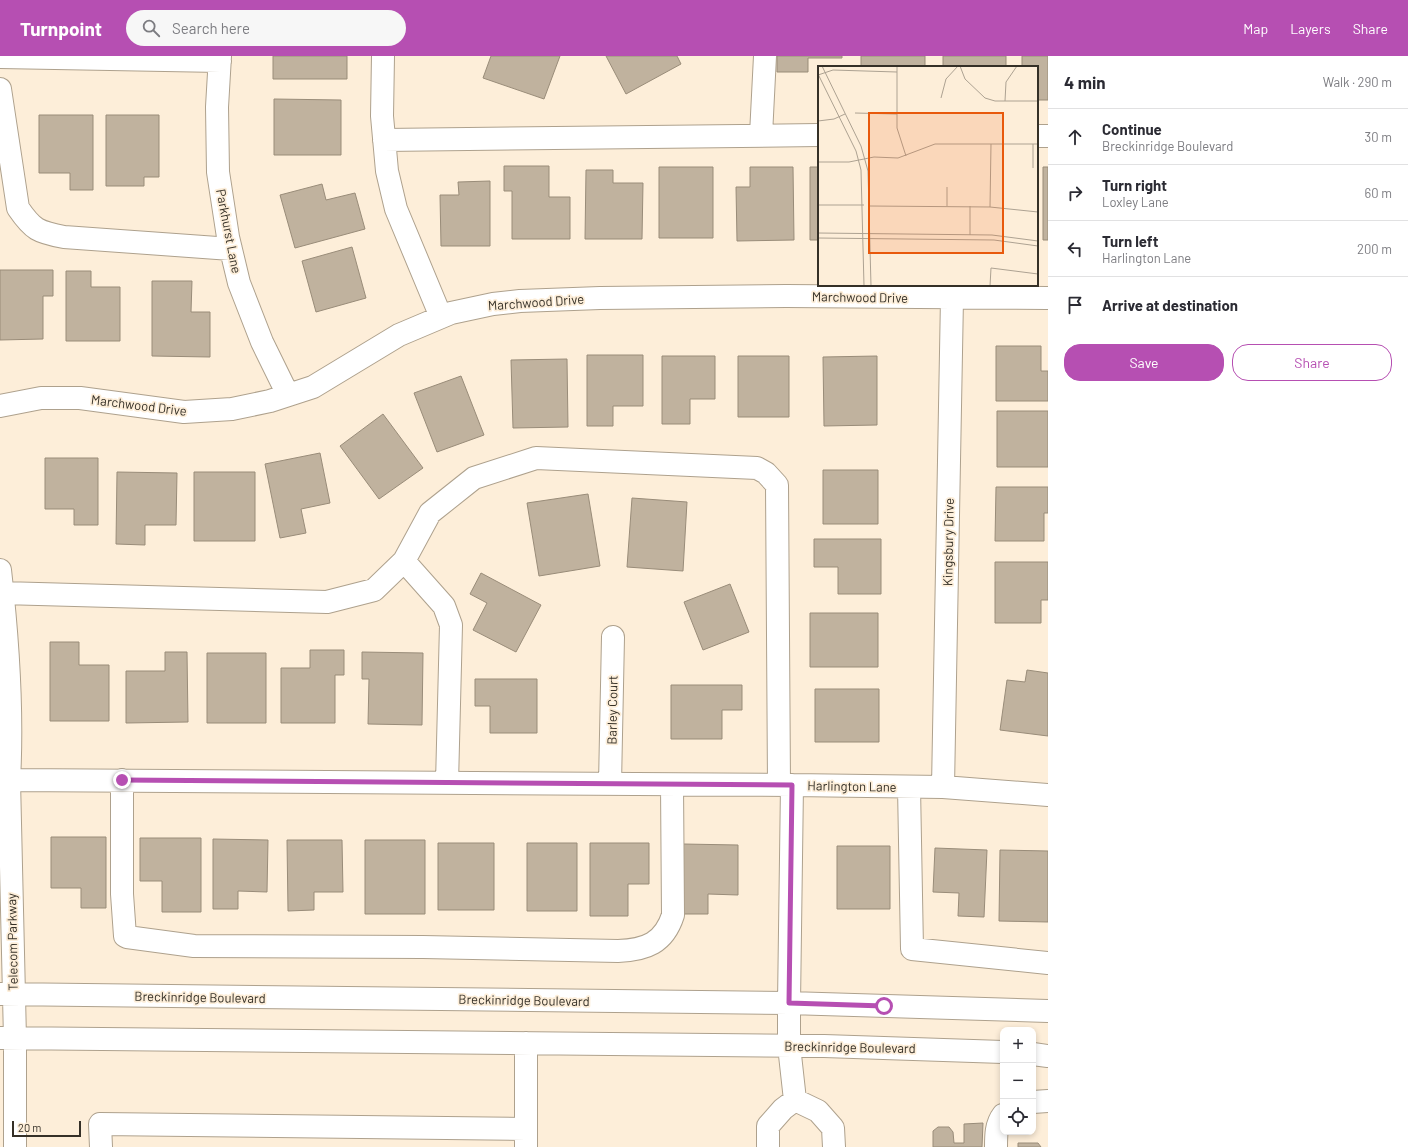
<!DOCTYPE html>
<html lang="en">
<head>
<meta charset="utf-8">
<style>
  body { margin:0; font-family:Barlow,sans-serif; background:#f7f7f7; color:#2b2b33 }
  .controls { position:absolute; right:12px; bottom:12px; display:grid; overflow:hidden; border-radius:8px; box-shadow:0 2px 6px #0003 }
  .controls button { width:36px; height:36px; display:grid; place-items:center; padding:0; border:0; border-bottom:1px solid #e1e1e2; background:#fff; color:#2b2b33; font:20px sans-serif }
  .scale { position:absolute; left:12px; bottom:10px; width:69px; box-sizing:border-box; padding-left:4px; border:2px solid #353027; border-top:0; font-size:11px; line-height:14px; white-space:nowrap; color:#353027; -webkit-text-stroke:3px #fdeed9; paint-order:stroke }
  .stop { position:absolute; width:12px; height:12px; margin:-9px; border:3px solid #b64fb2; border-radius:50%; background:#fff }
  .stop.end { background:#b64fb2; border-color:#fff; box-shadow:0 1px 4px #0008 }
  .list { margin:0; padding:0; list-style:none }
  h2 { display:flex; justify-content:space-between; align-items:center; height:52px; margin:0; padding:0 16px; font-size:17px }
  h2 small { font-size:13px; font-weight:400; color:#7c7c81 }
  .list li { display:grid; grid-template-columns:26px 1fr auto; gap:12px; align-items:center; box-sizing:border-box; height:56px; padding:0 16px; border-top:1px solid #e1e1e2 }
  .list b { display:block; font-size:15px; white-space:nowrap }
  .list p { margin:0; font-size:13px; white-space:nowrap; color:#7c7c81 }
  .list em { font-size:13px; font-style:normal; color:#7c7c81 }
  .actions { display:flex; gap:8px; padding:12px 16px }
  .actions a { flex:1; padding:9px 0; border:1px solid #b64fb2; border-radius:16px; text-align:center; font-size:14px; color:#b64fb2 }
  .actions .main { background:#b64fb2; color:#fff }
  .icon { flex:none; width:22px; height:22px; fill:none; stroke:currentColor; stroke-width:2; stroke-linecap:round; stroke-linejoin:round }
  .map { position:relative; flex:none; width:1048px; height:1091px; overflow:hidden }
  header { display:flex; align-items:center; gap:24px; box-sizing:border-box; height:56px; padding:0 20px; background:#b64fb2; color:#fff }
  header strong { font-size:19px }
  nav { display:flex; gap:22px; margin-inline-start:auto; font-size:14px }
  .search { width:280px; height:36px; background:#f7f7f7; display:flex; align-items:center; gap:10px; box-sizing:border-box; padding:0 14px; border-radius:22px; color:#7c7c81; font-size:15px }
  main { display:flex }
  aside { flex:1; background:#fff }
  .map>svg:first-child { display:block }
</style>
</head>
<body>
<header>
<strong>Turnpoint</strong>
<div class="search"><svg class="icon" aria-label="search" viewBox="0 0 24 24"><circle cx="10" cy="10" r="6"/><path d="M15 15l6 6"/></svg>Search here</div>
<nav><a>Map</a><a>Layers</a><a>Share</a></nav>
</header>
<main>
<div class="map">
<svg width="1048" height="1091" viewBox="0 0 1048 1091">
  <rect width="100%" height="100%" fill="#fdeed9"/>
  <path fill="#c0b29e" stroke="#998c79" d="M273,0h74v23h-74z
    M491,0h69l-16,43 -61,-21z
    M606,0h71l4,8 -55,30z
    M777,0h65v2h-34v14h-31z
    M861,0h64v11h-64z
    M943,0h63v11h-63z
    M1022,0h26v44h-11v-33h-15z
    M274,43l67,1v55h-67z
    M39,59h54v75h-23v-17h-31z
    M106,59h53v62h-15v9h-38z
    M504,110h45v31h21v42h-58v-48h-8z
    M659,111h54v71h-54z
    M750,111h43l1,73 -57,1 -1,-54h14z
    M810,111h9v73h-9z
    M1043,111h5v73h-5z
    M586,114h27v13h30l-1,56h-57z
    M490,125v65h-49l-1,-51h19l-1,-13z
    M322,128l4,16 29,-7 10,36 -70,19 -15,-53z
    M352,191l14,51 -50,14 -14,-51z
    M0,214h53v26h-10v43l-43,1z
    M66,215h25v16h29v54h-54z
    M152,225h40l-1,31h19v45l-58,-1z
    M996,290h45v25h7v30h-52z
    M587,299h56v51h-30v20h-26z
    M662,300h53v43h-25v25h-28z
    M738,300h51v61h-51z
    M877,300v69l-53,1 -1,-69z
    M567,303l1,68 -55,1 -2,-68z
    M461,320l23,59 -47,17 -23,-59z
    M997,355h51v56h-51z
    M383,358l40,54 -44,31 -39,-53z
    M320,397l10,50 -29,6 5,24 -26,5 -15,-74z
    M45,402h53v67h-24v-16h-29z
    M823,414h55v54h-55z
    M117,416l60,1 -1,52h-31v20l-29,-1z
    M194,416h61v69h-61z
    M996,431h52v26h-4v28h-49z
    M588,438l12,72 -61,10 -12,-73z
    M632,442l55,4 -4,69 -56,-4z
    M814,483h67v55h-43v-27h-24z
    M995,506h53v38h-7v23h-46z
    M481,517l60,32 -25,47 -43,-22 14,-27 -17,-9z
    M730,528l19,48 -46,18 -19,-48z
    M810,557h68v54h-68z
    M50,586h29v23h30v56h-59z
    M310,594h34v25h-9v48h-54v-55h29z
    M165,596h22l1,70 -62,1v-52h39z
    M362,596l61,1 -1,72 -54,-1 1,-45h-7z
    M207,597h59v70h-59z
    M1027,614l21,3v63l-48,-6 7,-50 18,2z
    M475,623h62v54h-47v-27h-15z
    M671,629h71v25h-20v29h-51z
    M815,633h64v53h-64z
    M51,781h55v71h-25v-20h-30z
    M140,782h61v74h-39v-31h-22z
    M213,783l55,1 -1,52 -29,-1v18h-25z
    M287,784h55l1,52h-29v18l-26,1z
    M365,784h60v74h-60z
    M438,787h56v67h-56z
    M527,787h50v68h-50z
    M590,787h59v41h-21v32h-38z
    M683,788l55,1v50l-30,-1v20h-25z
    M837,790h53v63h-53z
    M935,792l52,2 -3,67 -26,-1 1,-23 -26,-1z
    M1000,794l48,1v71l-49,-1z
    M983,1067l-1,24h-49v-16l5,-4h11l4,5 1,11h10v-19z
    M1018,1087h20l3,4h-23z"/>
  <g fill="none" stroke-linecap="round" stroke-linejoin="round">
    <g stroke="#aea18d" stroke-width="24">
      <path id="minor" d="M220,0l-3,51 1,65 10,65 11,46 23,59 26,53
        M383,0l-1,60 5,55 9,38 45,108
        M0,1l220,4
        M0,33l18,119c15,22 20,24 46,29l167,12
        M761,79l4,-79
        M1037,80h11
        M384,84l435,-5
        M0,350l41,-8h39l104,14 48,-3 38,-8 43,-14 86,-52 52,-22 42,-9 27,-3 80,-3 186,-2 262,2
        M404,505l40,45 7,19 -4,158
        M0,514c8,70 13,139 9,210l6,259v108
        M2,537l325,9 47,-12 30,-29 26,-48 44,-35 62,-20 221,10 9,5 11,12 2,300
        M9,724l783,5 151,2 105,8
        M122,724v114l3,42 2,1 67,9 229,1 195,4c28,-1 46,-8 55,-36l-1,-130
        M610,728l3,-147
        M792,729l-3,218v43l6,54
        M909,731l3,162 136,14
        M943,731l9,-489
        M0,938l789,9 259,8
        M0,982l824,8 179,6
        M526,987v104
        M1033,998l15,2
        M1033,1046l15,-1
        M101,1091l-1,-23 426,5
        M768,1091v-21l15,-17 12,-9 23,11 15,17 1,19
        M996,1091c0,-11 0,-23 7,-32"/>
    </g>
    <use href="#minor" stroke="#fff" stroke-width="22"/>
  </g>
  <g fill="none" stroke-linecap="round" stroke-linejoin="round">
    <path stroke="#b64fb2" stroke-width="5" d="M122,724l670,5 -3,218 95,3"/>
  </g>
  <g text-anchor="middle" stroke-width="3.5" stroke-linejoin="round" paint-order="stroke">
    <g font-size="13" fill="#353027" stroke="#fdeed9">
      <text transform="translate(229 175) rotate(79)" y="5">Parkhurst Lane</text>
      <text transform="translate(860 241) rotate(1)" y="5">Marchwood Drive</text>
      <text transform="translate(536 246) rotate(-4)" y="5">Marchwood Drive</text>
      <text transform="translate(139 349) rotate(7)" y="5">Marchwood Drive</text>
      <text transform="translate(948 486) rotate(-89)" y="5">Kingsbury Drive</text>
      <text transform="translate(612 654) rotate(-89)" y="5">Barley Court</text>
      <text transform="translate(852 730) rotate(1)" y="5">Harlington Lane</text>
      <text transform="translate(12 886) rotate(-91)" y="5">Telecom Parkway</text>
      <text transform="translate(200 941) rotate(1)" y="5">Breckinridge Boulevard</text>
      <text transform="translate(524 944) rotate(1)" y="5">Breckinridge Boulevard</text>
      <text transform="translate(850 991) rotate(1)" y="5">Breckinridge Boulevard</text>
    </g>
  </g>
  <g transform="translate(818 10)">
    <rect width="220" height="220" fill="#fdeed9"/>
    <path fill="none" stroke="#ada292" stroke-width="1" d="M4,0l39,80 7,25 3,115M79,0v62l9,28M142,0l5,13 20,19 10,3h43M0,8l38,77 5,19 3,116M0,9l15,-5 64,2M123,32l5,-19 12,-13M187,35l1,-19 11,-16M37,47l42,1M0,55l16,-2 11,-5M0,96h31l25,-5 24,1 37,-14h103M215,102v-24M0,139h46M52,140l120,1 48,5M129,140v-19M172,141l1,-63M0,167l174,2 46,6M152,169v-29M0,172l176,2 44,6M172,220l1,-18 47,6"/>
    <path fill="#e8590c" fill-opacity="0.15" stroke="#e8590c" stroke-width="2" d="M51,47h134v140h-134z"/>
    <rect width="220" height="220" fill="none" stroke="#353027" stroke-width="2"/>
  </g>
</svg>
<div class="controls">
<button>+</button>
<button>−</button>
<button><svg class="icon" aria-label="locate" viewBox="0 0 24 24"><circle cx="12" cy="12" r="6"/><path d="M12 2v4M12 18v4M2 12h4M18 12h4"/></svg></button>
</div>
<div class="scale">20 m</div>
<div class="stop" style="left:884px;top:950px"></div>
<div class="stop end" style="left:122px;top:724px"></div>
</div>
<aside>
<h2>4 min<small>Walk · 290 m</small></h2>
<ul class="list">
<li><svg class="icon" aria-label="ahead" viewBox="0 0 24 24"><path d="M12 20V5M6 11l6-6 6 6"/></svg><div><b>Continue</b><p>Breckinridge Boulevard</p></div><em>30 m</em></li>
<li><svg class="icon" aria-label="right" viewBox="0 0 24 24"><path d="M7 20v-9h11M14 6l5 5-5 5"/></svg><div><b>Turn right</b><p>Loxley Lane</p></div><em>60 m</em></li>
<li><svg class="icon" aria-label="left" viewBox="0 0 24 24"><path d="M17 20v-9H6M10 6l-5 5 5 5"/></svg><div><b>Turn left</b><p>Harlington Lane</p></div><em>200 m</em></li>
<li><svg class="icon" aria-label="arrive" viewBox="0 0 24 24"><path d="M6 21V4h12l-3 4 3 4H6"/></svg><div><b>Arrive at destination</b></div></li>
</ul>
<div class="actions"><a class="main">Save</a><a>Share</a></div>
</aside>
</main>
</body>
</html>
